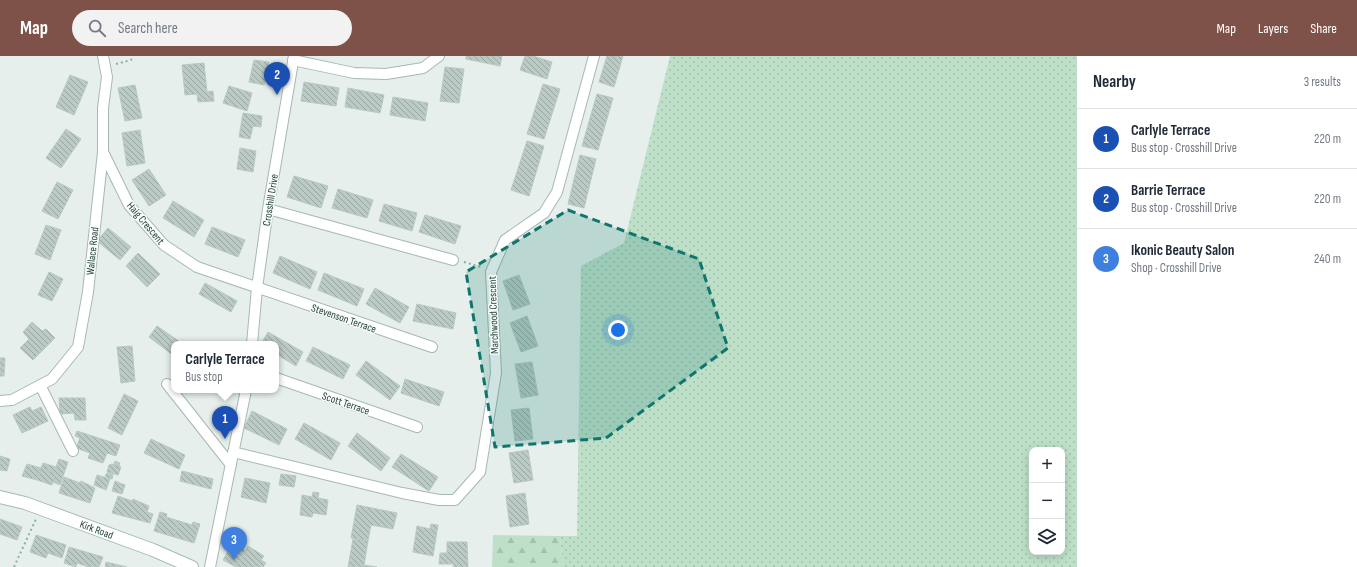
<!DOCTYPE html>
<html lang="en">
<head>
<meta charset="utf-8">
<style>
  body { margin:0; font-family:"Sofia Sans Condensed",sans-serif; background:#f2f2f3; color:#1f2937 }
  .controls { position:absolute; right:12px; bottom:12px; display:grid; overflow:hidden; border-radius:8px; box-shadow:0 2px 10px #0003 }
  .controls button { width:36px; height:36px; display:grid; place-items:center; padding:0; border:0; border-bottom:1px solid #e0e1e3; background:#fff; color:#1f2937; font:20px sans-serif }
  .you { position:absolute; left:618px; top:274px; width:14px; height:14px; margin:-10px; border:3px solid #fff; border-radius:50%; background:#1a73e8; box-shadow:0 0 0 6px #1a73e833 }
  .badge { display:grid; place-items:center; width:26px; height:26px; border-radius:50%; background:#7f5249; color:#fff; font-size:13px; font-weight:700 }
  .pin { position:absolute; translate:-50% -33px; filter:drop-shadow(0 1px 2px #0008) }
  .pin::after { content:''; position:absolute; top:21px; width:14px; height:12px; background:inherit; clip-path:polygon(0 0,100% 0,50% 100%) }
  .popup { position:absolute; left:171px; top:285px; width:108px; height:52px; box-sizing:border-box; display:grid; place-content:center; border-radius:8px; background:#fff; filter:drop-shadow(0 1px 3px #0005); font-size:13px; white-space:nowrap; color:#747a83 }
  .popup b { font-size:15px; color:#1f2937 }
  .popup::after { content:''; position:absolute; left:50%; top:100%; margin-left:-8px; border:8px solid transparent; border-top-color:#fff }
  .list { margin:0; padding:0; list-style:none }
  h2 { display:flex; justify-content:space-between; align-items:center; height:52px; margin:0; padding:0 16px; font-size:17px }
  h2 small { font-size:13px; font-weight:400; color:#747a83 }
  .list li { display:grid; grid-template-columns:26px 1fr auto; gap:12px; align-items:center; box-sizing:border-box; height:60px; padding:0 16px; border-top:1px solid #e0e1e3 }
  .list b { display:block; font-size:15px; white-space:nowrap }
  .list p { margin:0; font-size:13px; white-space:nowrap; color:#747a83 }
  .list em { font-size:13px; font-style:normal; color:#747a83 }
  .icon { flex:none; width:22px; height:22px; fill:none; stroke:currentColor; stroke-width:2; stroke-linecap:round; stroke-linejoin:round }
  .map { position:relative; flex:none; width:1077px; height:511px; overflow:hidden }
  header { display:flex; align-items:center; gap:24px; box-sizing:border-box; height:56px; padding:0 20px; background:#7f5249; color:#fff }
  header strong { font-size:19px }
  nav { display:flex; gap:22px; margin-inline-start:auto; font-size:14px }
  .search { width:280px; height:36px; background:#f2f2f3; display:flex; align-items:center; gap:10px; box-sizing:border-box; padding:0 14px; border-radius:22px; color:#747a83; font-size:15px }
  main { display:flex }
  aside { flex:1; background:#fff }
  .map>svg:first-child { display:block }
</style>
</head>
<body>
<header>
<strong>Map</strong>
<div class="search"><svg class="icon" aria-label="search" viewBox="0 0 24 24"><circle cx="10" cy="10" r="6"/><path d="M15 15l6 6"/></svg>Search here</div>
<nav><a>Map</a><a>Layers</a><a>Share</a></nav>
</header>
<main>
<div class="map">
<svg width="1077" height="511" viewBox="0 0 1077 511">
  <defs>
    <pattern id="grass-dots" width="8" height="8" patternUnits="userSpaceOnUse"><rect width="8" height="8" fill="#bfe0c8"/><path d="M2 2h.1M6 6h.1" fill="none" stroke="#a4c1ad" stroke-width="1.8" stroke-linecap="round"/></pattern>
    <pattern id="forest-firs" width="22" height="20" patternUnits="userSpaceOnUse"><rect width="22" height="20" fill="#bfe0c8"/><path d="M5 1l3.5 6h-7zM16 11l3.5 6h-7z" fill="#a4c1ad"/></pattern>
    <pattern id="building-back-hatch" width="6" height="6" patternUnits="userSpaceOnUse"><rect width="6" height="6" fill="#bbcac4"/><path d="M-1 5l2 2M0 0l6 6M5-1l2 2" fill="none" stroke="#98a6a0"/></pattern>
  </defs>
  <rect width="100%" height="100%" fill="#e6efeb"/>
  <path fill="url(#grass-dots)" fill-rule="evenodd" d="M670,0h407v511h-514l-3,-31h17l4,-270 43,-23zM1032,394h30v102h-30z"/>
  <path fill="url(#forest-firs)" d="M493,479l67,1 3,31h-71z"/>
  <path fill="url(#building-back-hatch)" stroke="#b8c9c2" d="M466,0h36l-2,10 -34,-7z
    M525,0h8l19,6 -5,17 -27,-9z
    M607,0h16l-9,31 -15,-5z
    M254,4l15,2 -5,23 -15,-3z
    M204,7l3,29 6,-1 1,10 -16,1 -1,-8 -12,1 -3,-30z
    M445,11l19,2 -5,34 -19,-2z
    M70,19l18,7 -14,33 -18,-8z
    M304,26l35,6 -3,18 -35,-5z
    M543,28l17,5 -16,50 -17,-5z
    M135,29l7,33 -17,3 -7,-33z
    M229,30l23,7 -5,18 -24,-8z
    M348,32l36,7 -4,18 -35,-6z
    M597,38l16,4 -15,52 -16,-4z
    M393,41l35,6 -3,18 -35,-6z
    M243,57l19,3 -1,11 -8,-1 -3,13 -11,-2z
    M66,73l15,10 -20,29 -15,-10z
    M140,74l5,33 -18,3 -5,-33z
    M527,85l17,5 -15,50 -18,-6z
    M240,92l16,3 -3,21 -16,-3z
    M580,99l16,4 -12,49 -16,-4z
    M149,113l17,26 -17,11 -17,-26z
    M294,120l34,10 -7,22 -34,-11z
    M57,126l16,8 -15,29 -16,-8z
    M338,133l35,11 -6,18 -35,-10z
    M173,145l31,19 -10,17 -31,-19z
    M384,148l33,9 -5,18 -33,-10z
    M425,159l36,11 -6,18 -36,-12z
    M46,169l15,5 -11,30 -15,-6z
    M212,171l33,13 -7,17 -33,-13z
    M108,172l23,19 -11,13 -23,-19z
    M138,197l22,21 -13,13 -21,-21z
    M280,200l37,16 -7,17 -37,-16z
    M49,216l14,7 -11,22 -14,-6z
    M324,217l40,16 -7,17 -39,-16z
    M519,219l11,29 -17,6 -10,-29z
    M205,227l32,18 -6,11 -32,-18z
    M375,232l34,19 -9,16 -34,-19z
    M417,248l39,9 -3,16 -40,-8z
    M527,260l11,30 -17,6 -11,-29z
    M32,266l10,9 4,-2 9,9 -22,22 -13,-12 9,-9 -6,-7z
    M157,270l26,18h-9v12l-25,-19z
    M268,276l35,20 -7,14 -20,-12v-10h-15z
    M132,290l3,35 -14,2 -4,-36z
    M313,291l37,18 -7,14 -37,-18z
    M0,302h5l-1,18h-4z
    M366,305l34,25 -10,14 -34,-25z
    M532,306l6,33 -17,3 -6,-34z
    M405,323l39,13 -5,14 -38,-13z
    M124,338l14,7 -16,34 -14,-7z
    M59,342h26l1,22h-11l-1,-7 -14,1z
    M30,351l2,4 9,-4 7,14 -26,12 -9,-18z
    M529,352l4,31 -18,2 -4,-31z
    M252,355l35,18 -8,16 -35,-17z
    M304,367l36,20 -9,17 -36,-21z
    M77,375l43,14 -4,11 -9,-3 -4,10 -15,-5 2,-5 -14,-5 4,-10 -5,-2z
    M357,377l33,25 -9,13 -33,-25z
    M151,383l34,16 -6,14 -35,-16z
    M528,394l5,30 -19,3 -5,-30z
    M401,398l37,23 -9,14 -37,-24z
    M0,400l10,3 -3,12 -7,-1z
    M59,403l9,3 -8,23 -7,-3 3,-9 -15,-5 2,-5 13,4z
    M115,405l5,2 -1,3 -5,-2z
    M27,408l14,4 -4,12 -15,-4z
    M112,408l9,3 -3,8 -11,-3 2,-7z
    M41,412l15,5 -4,12 -15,-5z
    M182,415l31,8 -2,10 -31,-8z
    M107,417l6,2 -1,4 -7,-3z
    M281,418l15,2 -2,11 -15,-2z
    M97,419l13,4 -4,11 -12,-5z
    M64,421l16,6 1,-2 14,7 -5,15 -31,-10z
    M245,422l25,5 -4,20 -25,-6z
    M115,425l10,4 -3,9 -10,-3z
    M313,436l6,1 -1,5 10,2 -2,15 -13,-2 -1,4 -12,-2 2,-20 10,2z
    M525,437l4,31 -19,3 -4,-31z
    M118,440l14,5 1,-2 16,7 -2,6 6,2 -3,9 -38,-10z
    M357,449l40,8 -4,16 -22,-4 -3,16 -17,-3z
    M160,456l7,2 -1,3 13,4 -5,16 -20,-6z
    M0,463l22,8 -5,13 -17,-6z
    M179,465l13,4 1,-3 7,2 -6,19 -20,-6z
    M431,468l7,1 -5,31 -20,-4 4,-26 13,3z
    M36,479l30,10 -4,13 -14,-5 -2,5 -16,-6z
    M353,483l15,2 -4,24 13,2h-29z
    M447,486h20l1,25h-15l1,-3h-15l1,-11h7z
    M233,487l13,8 -10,16 -13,-7z
    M248,490l16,10 -3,4 5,3 -3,4h-27z
    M69,491l34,10 -4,10h-10l-12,-4 -1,4 -12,-4z
    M106,506l21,5h-22z"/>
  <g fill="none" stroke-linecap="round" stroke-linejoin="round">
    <g stroke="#a8b8b2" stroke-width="12">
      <path id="minor" d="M293,4l61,13 32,1 37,-6 16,-12
        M103,96l26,53 35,40 33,22 235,80
        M268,153l185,51
        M252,288l5,-56 11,-79 26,-153
        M276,322l141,49
        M167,328l64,81
        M40,329l33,66
        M0,345l12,-1 40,-21 26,-32 10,-55 15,-140v-44l4,-31 -4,-21
        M233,396l169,41 37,7h16l25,-28 16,-99 -5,-101 14,-32 39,-27 13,-21 37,-136
        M210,511l36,-177"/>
    </g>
    <g stroke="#a4bbb3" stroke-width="14">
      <g id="secondary">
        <path id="s1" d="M0,441l25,6 128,47 39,17"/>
      </g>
    </g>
    <path stroke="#86b3a5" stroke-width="2" stroke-dasharray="2 3" stroke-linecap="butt" d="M116,8l15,-4 2,-4
      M464,206l17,5
      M14,511l22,-48"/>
    <use href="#minor" stroke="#fff" stroke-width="10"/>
    <use href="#secondary" stroke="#fff" stroke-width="12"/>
  </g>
  <path fill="#0f766e" fill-opacity="0.2" stroke="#0f766e" stroke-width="3" stroke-dasharray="8 5" stroke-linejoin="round" d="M568,154l131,49 29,89 -122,90 -111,9 -29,-175z"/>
  <g text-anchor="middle" stroke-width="3" stroke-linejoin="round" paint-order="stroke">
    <g font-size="11" fill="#24423a" stroke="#f7fbf9">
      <text transform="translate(270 144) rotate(-81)" y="4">Crosshill Drive</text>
      <text transform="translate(146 167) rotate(50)" y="4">Haig Crescent</text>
      <text transform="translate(92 195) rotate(-84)" y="4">Wallace Road</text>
      <text transform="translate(493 259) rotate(-92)" y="4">Marchwood Crescent</text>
      <text transform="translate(344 262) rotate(19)" y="4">Stevenson Terrace</text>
      <text transform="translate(346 347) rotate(19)" y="4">Scott Terrace</text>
      <text dy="4" stroke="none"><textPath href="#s1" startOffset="102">Kirk Road</textPath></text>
    </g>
  </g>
</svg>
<div class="controls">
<button>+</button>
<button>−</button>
<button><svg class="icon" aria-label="layers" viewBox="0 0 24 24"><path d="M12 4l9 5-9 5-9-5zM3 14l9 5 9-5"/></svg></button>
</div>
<div class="you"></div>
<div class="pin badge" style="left:225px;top:383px;background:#1a4fb4">1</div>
<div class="popup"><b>Carlyle Terrace</b>Bus stop</div>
<div class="pin badge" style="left:277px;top:39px;background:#1a4fb4">2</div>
<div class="pin badge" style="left:234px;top:504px;background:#3f7fe0">3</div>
</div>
<aside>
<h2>Nearby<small>3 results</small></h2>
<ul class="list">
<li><span class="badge" style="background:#1a4fb4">1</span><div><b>Carlyle Terrace</b><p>Bus stop · Crosshill Drive</p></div><em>220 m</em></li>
<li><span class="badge" style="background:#1a4fb4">2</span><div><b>Barrie Terrace</b><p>Bus stop · Crosshill Drive</p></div><em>220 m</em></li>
<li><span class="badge" style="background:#3f7fe0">3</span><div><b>Ikonic Beauty Salon</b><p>Shop · Crosshill Drive</p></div><em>240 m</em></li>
</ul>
</aside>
</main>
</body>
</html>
